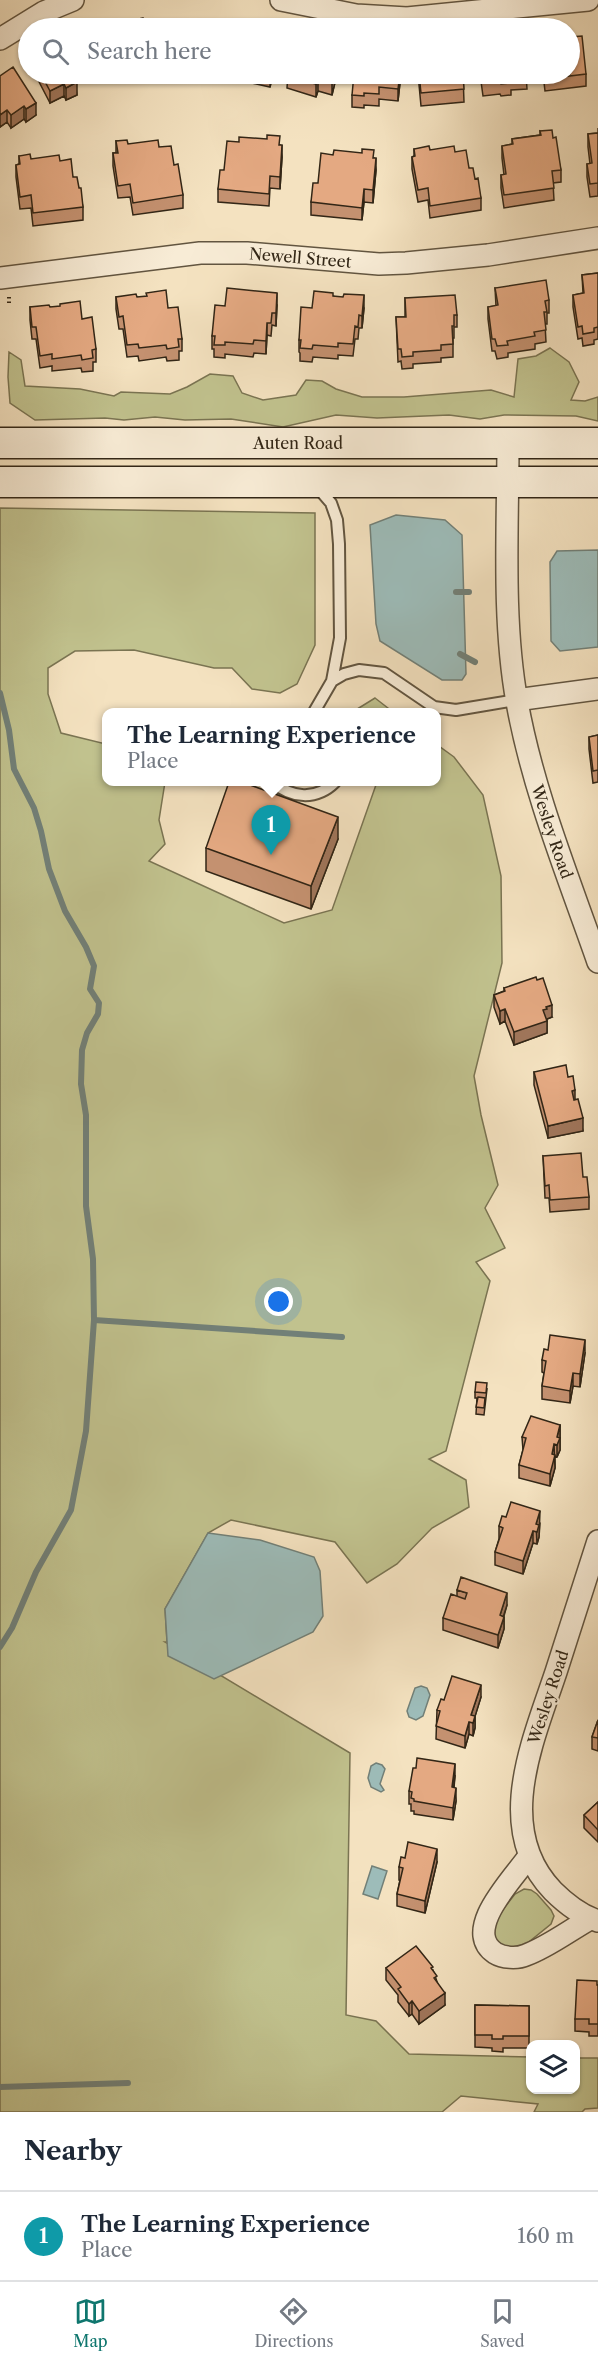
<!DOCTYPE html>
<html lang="en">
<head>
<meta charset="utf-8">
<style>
  body { margin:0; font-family:"Libre Caslon Text",serif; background:#f2f2f3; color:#1f2937 }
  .controls { position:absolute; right:18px; bottom:18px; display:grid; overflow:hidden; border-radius:12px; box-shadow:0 2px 4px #0004 }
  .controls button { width:54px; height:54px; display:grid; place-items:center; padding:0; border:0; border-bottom:2px solid #e0e1e3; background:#fff; color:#1f2937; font:30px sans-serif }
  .you { position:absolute; left:279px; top:1302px; width:21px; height:21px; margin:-15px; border:4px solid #fff; border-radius:50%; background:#1a73e8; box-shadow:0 0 0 9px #1a73e833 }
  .badge { display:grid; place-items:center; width:39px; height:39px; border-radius:50%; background:#0f766e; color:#fff; font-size:20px; font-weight:700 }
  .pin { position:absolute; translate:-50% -50px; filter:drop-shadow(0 2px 3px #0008) }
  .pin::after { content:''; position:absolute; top:32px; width:21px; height:18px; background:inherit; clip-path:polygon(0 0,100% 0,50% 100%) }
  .popup { position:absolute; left:102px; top:708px; width:339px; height:78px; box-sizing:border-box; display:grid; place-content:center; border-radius:12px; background:#fff; filter:drop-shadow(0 2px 4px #0005); font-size:20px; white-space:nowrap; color:#747a83 }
  .popup b { font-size:22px; color:#1f2937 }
  .popup::after { content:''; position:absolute; left:50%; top:100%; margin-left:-12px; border:12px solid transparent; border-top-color:#fff }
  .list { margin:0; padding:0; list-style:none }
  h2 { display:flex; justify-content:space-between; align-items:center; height:78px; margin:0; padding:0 24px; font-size:26px }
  h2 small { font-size:20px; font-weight:400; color:#747a83 }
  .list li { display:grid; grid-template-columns:39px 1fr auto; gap:18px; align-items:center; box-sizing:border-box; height:90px; padding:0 24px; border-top:2px solid #e0e1e3 }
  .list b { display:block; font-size:22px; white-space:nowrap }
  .list p { margin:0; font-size:20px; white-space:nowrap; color:#747a83 }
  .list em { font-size:20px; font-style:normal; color:#747a83 }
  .icon { flex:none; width:33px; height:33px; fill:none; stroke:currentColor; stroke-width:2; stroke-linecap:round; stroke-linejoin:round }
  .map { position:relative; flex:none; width:598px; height:2112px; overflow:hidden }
  .search { position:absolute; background:#fff; box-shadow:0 2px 4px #0004; left:18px; right:18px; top:18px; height:66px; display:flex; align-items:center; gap:15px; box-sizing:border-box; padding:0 21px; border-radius:33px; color:#747a83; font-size:22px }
  .sheet { height:168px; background:#fff }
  nav { display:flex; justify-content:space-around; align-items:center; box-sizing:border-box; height:84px; border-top:2px solid #e0e1e3; background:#fff; font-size:16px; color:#747a83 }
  nav a { display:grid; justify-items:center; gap:3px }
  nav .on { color:#0f766e }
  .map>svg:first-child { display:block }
</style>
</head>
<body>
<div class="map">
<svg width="598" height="2112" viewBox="0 0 598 2112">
  <rect width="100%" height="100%" fill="#f4e2c0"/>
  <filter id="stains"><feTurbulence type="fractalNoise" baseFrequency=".00333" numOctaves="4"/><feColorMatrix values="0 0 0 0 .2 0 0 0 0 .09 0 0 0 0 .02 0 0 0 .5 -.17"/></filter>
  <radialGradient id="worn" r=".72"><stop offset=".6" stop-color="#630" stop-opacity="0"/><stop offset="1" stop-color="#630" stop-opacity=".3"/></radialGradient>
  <path fill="#c1c28e" stroke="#7a7452" stroke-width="1.5" d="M550,348l19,14 10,20 -8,18 14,1 13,-4v24l-22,-5 -72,-1 -24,4 -31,-4 -72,3 -41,-3 -53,12 -52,-8 -46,1 -30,-3 -31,3 -19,-2 -70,2 -25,-17 -2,-26 1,-25 12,8 4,26 55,3 34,7 7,-4 49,2 17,-7 23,-13 23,2 9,17 21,7 33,-5 10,-15 16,1 14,8 26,8h42l87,-7 23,7 4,-38 18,-3z
    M0,508l315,5v132l-18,39 -17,9 -28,-4 -20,-21h-18l-80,-18 -59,1 -27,17v26l13,39 45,11v38h59l-6,38 6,24 -16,17 135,62 48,-13 45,-128h59v-38l18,13 29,38 18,81 1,87 -28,113 7,39 17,70 -13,23 20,40 -29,14 14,19 -44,170 -17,8 37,21 3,27 -37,21 -35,36 -30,19 -32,-41 -104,-22 -23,13 -43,76 2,33h-2l185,111 -4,262 30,6 33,33 121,3v33h46v-32h22v50l-13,1 -3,3h-48l4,-8 -77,-8 -19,16h-442z
    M375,698l18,14h-39v-1z
    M524,1889l7,1 6,4 14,16 3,6 -3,8 -26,21 -18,5 -10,-7 -5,-8 3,-15 20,-26z"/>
  <path fill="#9dbcb9" stroke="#728078" stroke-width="1.5" d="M396,515l49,5 17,15 4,139 -4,6h-20l-62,-39 -4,-17 -6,-99z
    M598,550v97l-38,4 -9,-10 -1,-79 7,-11z
    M208,1533l52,7 54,17 6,14 3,45 -10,16 -99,47 -46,-23 -3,-47z
    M421,1686l6,2 3,7 -7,21 -7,4 -7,-3 -2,-6 8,-23z
    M376,1763l6,2 3,4 -5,15 4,6 -3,2 -10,-5 -3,-9 3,-12z
    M372,1866l15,5 -9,28 -15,-5z"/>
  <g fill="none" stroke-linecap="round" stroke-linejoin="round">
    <path stroke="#728078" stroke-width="6" d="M456,592h13
      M460,654l15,8
      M0,693l9,37 5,39 20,39 7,23 8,38 16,42 21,36 8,19 -4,23 9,14 -1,11 -11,19 -5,17 -1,34 5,31v91l7,53 1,61 -8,111 -15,79 -35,62 -24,56 -12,19
      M94,1320l248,17
      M0,2087l128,-4"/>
    <g stroke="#625540" stroke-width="14">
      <path id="lane" d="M318,488l13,15 6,17 2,24 1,94 -8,43
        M314,712l18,-31 12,-7 15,-4 25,3 50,34 22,3 60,-10
        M273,782c18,16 43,19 62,0"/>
    </g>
    <g stroke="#625540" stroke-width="24">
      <g id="street">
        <path d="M281,0l75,15 51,3 181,-18"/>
        <path d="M0,39l44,-27 29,-12"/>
        <path id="s1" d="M0,278l200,-25h47l132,11 27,-1 82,-8 110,-17"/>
        <path id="s2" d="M508,443c0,84 -6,176 9,259 16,89 51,174 81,260"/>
        <path d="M516,700l82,-11"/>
        <path d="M598,1541c-14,44 -28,87 -42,131 -23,69 -63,157 -3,219 13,13 27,24 45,30"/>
        <path d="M529,1856c-15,22 -68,74 -34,97 8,5 22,6 31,2 22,-8 44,-25 64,-36"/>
      </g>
    </g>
    <g stroke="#322616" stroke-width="33">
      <g id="secondary">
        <path id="s3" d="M0,443h598"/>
        <path d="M0,482h598"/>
      </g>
    </g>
    <path stroke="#322616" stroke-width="4" stroke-dasharray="1.5 3" stroke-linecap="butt" d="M9,297v7"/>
    <use href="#lane" stroke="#f8ecd6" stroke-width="10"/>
    <use href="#street" stroke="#f8ecd6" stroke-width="21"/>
    <use href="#secondary" stroke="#f8ecd6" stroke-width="30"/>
  </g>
  <path fill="#c49170" stroke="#322616" stroke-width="1.5" d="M35,74h51l-11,6 2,15 -11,5 -2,-4 -14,7z
    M106,74h28l-27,5z
    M229,74h44l-3,13 -41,-9z
    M288,74h49l-5,21 -14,-4 -2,6 -29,-9z
    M401,74l-3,27 -19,-2v7l-15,-1v3l-12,-1v-12z
    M418,74h45l1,28 -43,4z
    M480,74h46l1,15 -16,1v5l-10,1 -1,-2 -17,2z
    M543,74h43v12l-41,5z
    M0,76l36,39 -10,7 -2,-3 -13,9 -4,-6 -7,5z
    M598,128v68l-8,1 -3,-20v-13h3l-2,-17v-13l10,-1z
    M540,131l13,7 8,32v12l-8,1 1,17 -50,8 -3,-20v-13h3l-2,-17v-12l10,-2v-5l28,-4z
    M116,141l12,3 31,3 15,18 9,30v13l-50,7 -3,-18 -12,1 -5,-32v-13h3z
    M280,145l2,12 -2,32 -10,-1 -1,18 -51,-4v-13l6,-19z
    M414,149l41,3 14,16 6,11 6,19v12l-51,8 -2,-18 -10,2 -6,-33v-12l2,-1z
    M19,156l12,3 29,2 13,16 6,11 4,19v13l-50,6 -2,-18 -11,1 -4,-32v-12l3,-1z
    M374,158l2,12 -3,33 -9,-1 -2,18 -51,-5v-13l7,-19z
    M598,273v66l-4,1v4l-11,2 -1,-8 -4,1 -5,-32v-12l10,-2 -1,-18z
    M495,288l54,12v13h-2v11h-2l1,18 -11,2v5l-27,4v4l-11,2 -2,-8h-3l-4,-32v-12l8,-1z
    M333,296l31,12 -2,20h-3l-1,11h-3l-2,17 -15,-1v4l-25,-2 -1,5 -12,-1v-8l-1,-1v-12l13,-32z
    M116,297h21l31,11 14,31v12h-3v9l-12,1 -1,-4 -27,4 -1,-5 -11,1 -4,-28h-4l-3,-20z
    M405,298l52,17v12h-3v11h-1v19l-12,1v4l-28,2v4l-11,1 -1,-8 -3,1 -2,-45h9z
    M277,305l-1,21 -4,-1 -1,11 -4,-1 -1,19 -12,-1 -1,4 -28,-3v4l-11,-1v-8h-2v-13l13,-30z
    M30,307h20l32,12 14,30v13h-3v9l-11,1 -1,-4 -29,3v-5l-12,2 -4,-29h-4l-2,-19z
    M598,735v47l-5,1 -4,-34v-12z
    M338,839l-27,70 -105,-38v-23z
    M504,988l48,29 -5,2v14l-33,12 -9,-24 -5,3 -6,-17v-12l10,-4z
    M534,1072l34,5 7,23 8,31 -35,7 -14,-53z
    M543,1156l40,21 6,20v12l-39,3 -1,-14h-4z
    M585,1353l-5,34 -7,-1 -3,17 -28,-4v-13l2,-13 -2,-1v-12z
    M487,1389l-3,26 -8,-1 1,-16h-2v-6z
    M560,1425v25l-3,7 -2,-1v12l-5,18 -31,-8v-13l4,-15 -1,-13z
    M506,1517l34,6 -1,14 -2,7 -4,-1 -10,31 -28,-9v-13l4,-13v-13z
    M457,1590l50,15 -3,11v13l-6,19 -55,-18v-12l14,-22z
    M481,1697l-6,19v12l-2,8 -4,-2 -4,14 -29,-9 1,-29 7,-10z
    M598,1720v31l-6,-2v-12z
    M455,1776l-1,12 2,13 -3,19 -39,-6v-3h-3v-7h-2v-13z
    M598,1802v40l-14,-14v-13z
    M437,1862l-12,51 -28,-7v-12l3,-14h-1v-13z
    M386,1968l47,2 12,35 -26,19 -7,-10 -3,2 -11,-14v-7l-12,-15z
    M597,1985h1v51h-9v-4l-14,-1v-12z
    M475,2005l54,1v42h-26v4l-11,-1v-3l-17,-1z"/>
  <path fill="#a0765b" stroke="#322616" stroke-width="1.5" d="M70,74h16l-16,8z
    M271,74h2l-3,13z
    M334,74h3l-5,21v-13z
    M400,74h1l-3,27v-12z
    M318,79v12l-2,6v-13z
    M77,82v13l-11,5v-12z
    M64,84v12l-14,7v-12z
    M36,103v12l-10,7v-13z
    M24,106v13l-13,9v-13z
    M7,110v12l-7,5v-12z
    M282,145v12l-2,32v-12z
    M376,158v12l-3,33v-13z
    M364,189v13l-2,18v-12z
    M277,293v12l-1,21v-13z
    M364,295v13l-2,20v-12z
    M267,323v12l-1,19v-13z
    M338,817v22l-27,70v-23z
    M552,1005v12l-5,2v14l-33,12v-13l29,-22 3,-3z
    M505,1009v12l-5,3v-13z
    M575,1090v12l-3,1v-12z
    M583,1118v13l-35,7v-12z
    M585,1340v13l-5,34v-13z
    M573,1373v13l-3,17v-12z
    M560,1425v25l-3,7v-20z
    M554,1444l1,24 -5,18v-12l2,-20z
    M540,1511l-1,26 -2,7 -1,-20z
    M533,1531v12l-10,31v-13z
    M507,1593v12l-7,22v-12z
    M504,1617v12l-6,19v-13z
    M481,1685v12l-8,26 -2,-8z
    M475,1716v12l-2,8v-13z
    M469,1722v12l-4,14v-12z
    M455,1764v12l-3,24v-13z
    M456,1788v13l-3,19v-12z
    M437,1849v13l-12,51v-12z
    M445,1993v12l-26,19v-13z
    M412,2001v13l-3,2v-12z"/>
  <path fill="#e4a982" stroke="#322616" stroke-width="1.5" d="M143,18l2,10h-27l13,-2 -1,-5z
    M197,20l19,2v6h-47l1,-7 27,3z
    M582,36l4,38 -41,5 -1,-5h26v-37z
    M13,67l23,36 -10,6 -2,-3 -13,9 -4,-5 -7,5v-39z
    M41,74h31l5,8 -11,6 -2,-4 -14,7z
    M288,74h46l-2,8 -14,-3 -2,5 -29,-8z
    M354,74h46l-2,15 -19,-2v7l-15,-1v3l-12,-1z
    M419,74h44l1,15 -43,4z
    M482,74h44l1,2 -16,2v5l-10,1 -1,-3 -17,2z
    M552,130l1,8 3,-1 5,33 -9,1 2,17 -50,7 -3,-20 5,-1 -4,-28 11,-2 -1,-5 29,-4 -1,-4z
    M598,133v50l-8,1 -3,-20 5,-1 -4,-29z
    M267,135l13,1 -1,9h3l-2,32 -10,-1 -1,18 -51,-5 2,-19h4l3,-29 12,1v-5l28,2z
    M127,140l1,4 30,-4 1,7 12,-1 3,19 4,-1 5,31 -50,8 -3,-19 -12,2 -5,-33h5l-2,-12z
    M429,146l1,4 24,-4 1,6 11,-2 3,18h4l2,11 3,-1 3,20 -51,8 -2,-18 -10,2 -6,-33 3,-1 -1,-7z
    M362,149l12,1 -1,8h3l-3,32 -9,-1 -2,19 -51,-6 2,-19h5l3,-30 12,2 1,-5 28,3z
    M30,154l1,5 28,-4 1,6 11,-2 2,18h4l2,11h2l2,19 -50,6 -2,-18 -11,2 -4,-32 4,-1 -1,-8z
    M598,273v54l-4,1v4l-11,2 -1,-8 -4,1 -5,-32 11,-2 -2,-18z
    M546,280l3,20 -4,1 2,11h-3l2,18 -12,2 1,4 -28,5 1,4 -11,1 -2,-7h-3l-4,-32 10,-2 -3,-17z
    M227,288l50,5 -1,20h-4l-1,10h-4l-1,18 -12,-1 -1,4 -28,-2v3h-11l1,-9h-3l3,-31 10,1z
    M166,290l2,18 10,-1 4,32h-4l1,8 -12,2 -1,-4 -27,3 -1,-4 -11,1 -4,-29 -4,1 -3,-20 20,-3 1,3 10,-1 -1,-3z
    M314,291l19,2v3l10,1 1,-3 20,1 -2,21 -3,-1 -1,12 -3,-1 -2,18 -15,-1v4l-25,-2 -1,4 -12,-1 1,-8h-2l2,-33 11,1z
    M455,295l2,20h-3v11h-2l1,18 -12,1v5l-28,2v4l-11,1 -1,-8h-3l-2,-32h10l-1,-19z
    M80,301l2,18 10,-2 4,32 -4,1 1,8 -11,2 -1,-5 -29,4v-5l-12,2 -4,-29h-4l-2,-20 19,-2 1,2 10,-1v-2z
    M598,735v35l-5,1 -4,-34z
    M229,782h13l96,35 -27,69 -105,-38z
    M536,977l1,3 6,-2 9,27 -6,2 1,2 -4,1 4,11 -33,11 -9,-23 -5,2 -6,-16 11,-4 -1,-3z
    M566,1065l2,12 5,-1 2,14 -3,1 2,9 4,-1 5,19 -35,8 -14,-54z
    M581,1153l2,24h4l2,20 -39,3 -1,-15 -4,1 -2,-30z
    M550,1335l35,5 -5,34 -7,-1 -3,18 -28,-5 4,-25 -4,-1 2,-11 4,1z
    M476,1382l11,1 -1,10 -11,-1z
    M478,1397l7,1 -1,10 -8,-1z
    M531,1416l29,9 -3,12 3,1 -3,7 -3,-1 -2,10 3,1 -5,19 -31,-9 7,-27 -4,-1z
    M511,1502l29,9 -4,13 3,1 -2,7 -4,-1 -10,30 -28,-9 8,-24 -4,-2 3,-10 4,1z
    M461,1577l46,16 -7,22 4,2 -6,18 -55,-17 8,-24 14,5 2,-6 -10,-3z
    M452,1676l29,9 -10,30 4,1 -2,7 -4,-1 -4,14 -29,-10 4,-15 -3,-1 4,-11 3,1z
    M598,1720v18l-6,-1z
    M417,1758l38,6 -3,23 4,1 -3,20 -39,-7v-2l-3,-1 1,-6 -3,-1 4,-23h3z
    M598,1802v28l-14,-15z
    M408,1842l29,7 -12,52 -28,-7 6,-26 -4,-1 2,-10 4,1z
    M416,1946l17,21 -2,1 6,8 -3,2 11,15 -26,18 -7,-10 -3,3 -11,-15 3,-2 -15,-19z
    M577,1980l20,1v4h1v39h-9v-5h-14z
    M475,2005l54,1v30h-26v3h-11v-4h-17z"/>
  <g text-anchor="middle" stroke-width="4.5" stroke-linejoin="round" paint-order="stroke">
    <g font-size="16" fill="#322616" stroke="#f8ecd6">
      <text dy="6" stroke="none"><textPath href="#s1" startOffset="302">Newell Street</textPath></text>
      <text dy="6" stroke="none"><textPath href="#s3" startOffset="298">Auten Road</textPath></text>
      <text dy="6" stroke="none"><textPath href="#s2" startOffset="394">Wesley Road</textPath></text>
      <text transform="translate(548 1697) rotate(-72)" y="6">Wesley Road</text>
    </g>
  </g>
  <rect width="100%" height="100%" filter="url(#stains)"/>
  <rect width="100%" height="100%" fill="url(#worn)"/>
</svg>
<div class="controls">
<button><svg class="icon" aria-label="layers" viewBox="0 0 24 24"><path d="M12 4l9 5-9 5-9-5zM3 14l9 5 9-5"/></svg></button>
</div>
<div class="you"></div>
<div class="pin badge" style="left:271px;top:855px;background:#0f9aa8">1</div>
<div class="popup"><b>The Learning Experience</b>Place</div>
<div class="search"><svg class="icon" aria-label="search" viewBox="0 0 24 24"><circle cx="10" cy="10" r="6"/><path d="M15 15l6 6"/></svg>Search here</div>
</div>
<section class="sheet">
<h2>Nearby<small></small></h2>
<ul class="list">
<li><span class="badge" style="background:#0f9aa8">1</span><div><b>The Learning Experience</b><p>Place</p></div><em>160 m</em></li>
</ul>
</section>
<nav>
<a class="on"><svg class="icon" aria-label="map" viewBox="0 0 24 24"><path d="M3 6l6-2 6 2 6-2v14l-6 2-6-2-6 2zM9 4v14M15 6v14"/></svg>Map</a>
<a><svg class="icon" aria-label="directions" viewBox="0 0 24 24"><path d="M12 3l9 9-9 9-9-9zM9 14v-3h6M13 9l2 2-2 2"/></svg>Directions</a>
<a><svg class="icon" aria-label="saved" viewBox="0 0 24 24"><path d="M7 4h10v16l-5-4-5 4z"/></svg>Saved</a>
</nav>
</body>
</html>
